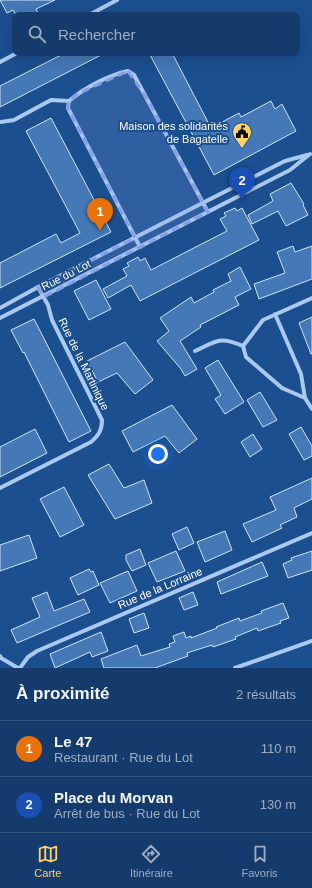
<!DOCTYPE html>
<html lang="fr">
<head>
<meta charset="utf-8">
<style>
  body { margin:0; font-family:Arial,sans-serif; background:#214673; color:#f1f3f6 }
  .you { position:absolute; left:158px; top:454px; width:14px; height:14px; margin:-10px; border:3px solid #fff; border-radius:50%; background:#1a73e8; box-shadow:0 0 0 6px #1a73e833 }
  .badge { display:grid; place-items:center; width:26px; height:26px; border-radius:50%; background:#ffd166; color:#fff; font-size:13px; font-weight:700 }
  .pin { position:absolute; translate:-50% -33px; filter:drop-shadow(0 1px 2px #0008) }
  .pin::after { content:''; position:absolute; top:21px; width:14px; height:12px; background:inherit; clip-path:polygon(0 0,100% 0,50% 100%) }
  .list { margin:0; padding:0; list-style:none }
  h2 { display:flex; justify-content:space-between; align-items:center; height:52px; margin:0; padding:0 16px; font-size:17px }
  h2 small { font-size:13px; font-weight:400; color:#9dadc1 }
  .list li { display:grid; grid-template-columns:26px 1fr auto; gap:12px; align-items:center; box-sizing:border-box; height:56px; padding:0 16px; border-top:1px solid #33557e }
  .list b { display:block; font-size:15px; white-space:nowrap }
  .list p { margin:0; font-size:13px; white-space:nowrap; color:#9dadc1 }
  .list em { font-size:13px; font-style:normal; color:#9dadc1 }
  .icon { flex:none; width:22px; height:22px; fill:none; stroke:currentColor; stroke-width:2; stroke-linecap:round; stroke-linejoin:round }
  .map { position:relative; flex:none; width:312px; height:668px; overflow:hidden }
  .search { position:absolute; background:#143b6b; box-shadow:0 4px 16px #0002; left:12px; right:12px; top:12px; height:44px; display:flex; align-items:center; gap:10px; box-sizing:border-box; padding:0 14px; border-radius:8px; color:#9dadc1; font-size:15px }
  .sheet { height:164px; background:#143b6b }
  nav { display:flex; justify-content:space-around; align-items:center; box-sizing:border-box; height:56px; border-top:1px solid #33557e; background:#143b6b; font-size:11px; color:#9dadc1 }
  nav a { display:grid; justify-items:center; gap:2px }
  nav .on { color:#ffd166 }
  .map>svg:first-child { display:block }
</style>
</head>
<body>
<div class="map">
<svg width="312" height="668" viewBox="0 0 312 668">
  <rect width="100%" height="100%" fill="#1b4f8f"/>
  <path fill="#4478b7" stroke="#cfe3fa" d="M0,0h55l-19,9 3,6h-23l-3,-5 -6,3z
    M65,53h40l-105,54v-21z
    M149,53h23l39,75 28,-15 2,4 30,-16 4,8 7,-5 14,27 -82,44z
    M51,118l60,114 -111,56v-25l56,-29 5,9 19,-10 -54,-102z
    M291,183l13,21 -1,1 5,10 -22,11 -8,-15 -26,13 -4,-9 25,-14 -3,-7z
    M235,208l2,3 5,-3 17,32 -119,61 -9,-16 -23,13 -5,-9 24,-13 -4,-7 6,-3 -2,-3 11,-6 2,4 5,-3 6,12 76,-39 -7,-12 6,-3 -2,-3z
    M293,246l2,6 17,-6v33l-53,20 -5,-15 31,-11 -8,-21z
    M240,267l11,22 -16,8 4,8 -39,20 1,2 -21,14 17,28 -12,7 -4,-7 -24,-28 12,-10 -9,-13 31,-21 3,6 20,-11 -1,-2 18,-9 -3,-7z
    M96,280l15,29 -22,11 -15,-29z
    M312,317v37h-1l-12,-31z
    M34,319l57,112 -22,11 -45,-90 -1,1 -12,-23z
    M125,342l28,38 -18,14 -18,-21 -19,9 -11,-21z
    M218,360l26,42 -19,12 -10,-15 6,-4 -16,-27z
    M260,392l17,28 -14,7 -16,-27z
    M172,405l25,34 -18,14 -14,-17 -32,16 -11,-21z
    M301,427l11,19v10l-8,4 -15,-26z
    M35,429l12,24 -47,24v-30z
    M253,434l9,15 -12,8 -9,-15z
    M109,464l15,24 20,-8 8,23 -37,16 -27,-44z
    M312,478v21l-18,9 3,9 -17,8 2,3 -30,14 -9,-18 33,-14 -6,-13z
    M64,487l20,38 -24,12 -20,-38z
    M187,527l7,16 -15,7 -7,-16z
    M225,531l7,19 -27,12 -8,-20z
    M29,535l8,23 -37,13v-26z
    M140,549l6,16 -14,6 -6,-11v-5z
    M176,551l9,20 -28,11 -9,-19z
    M312,551v19l-24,8 -5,-14 9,-4 -1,-2z
    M262,562l6,14 -47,18 -4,-12z
    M89,569l2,3 2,-1 6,14 -21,10 -8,-17z
    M128,571l9,20 -27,12 -10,-20z
    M47,592l7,19 30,-12 6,13 -73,31 -6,-13 29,-13 -8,-19z
    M193,592l5,13 -14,5 -5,-12z
    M283,603l6,15 -9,3 1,2 -23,8 -1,-3 -22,9 1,2 -23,8 -1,-2 -25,8 1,3 -33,12h-51l-3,-9 36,-14 4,11 29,-9 -1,-3 6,-2 -2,-6 11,-4 2,6 5,-2v2l26,-10 -1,-1 23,-9 1,3 22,-8 -1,-2z
    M144,613l5,15 -15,5 -5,-14z
    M101,632l7,19 -16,6 -2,-5 -35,16 -5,-14z"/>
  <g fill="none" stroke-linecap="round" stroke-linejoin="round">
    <path stroke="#a9c9ee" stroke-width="4" d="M89,15l28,-15
      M0,62l17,-9
      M1,122l13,-2 37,-20 18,1
      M140,247l-72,-139 1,-7c15,-13 40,-26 59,-30l6,4 74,137
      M0,308l38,-21 237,-121 10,-5 22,-6
      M275,314l26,60 4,24 7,11
      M0,318l290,-148 20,-16
      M243,346l3,11 36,31 23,10
      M195,351c22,-10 24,-15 48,-5l20,-26 49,-22
      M0,488l91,-46c8,-7 11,-12 11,-22l-50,-100 -4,-15 -10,-18
      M0,656l1,2 17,10
      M20,668l8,-11 9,-6 275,-118
      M235,668l77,-27"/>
  </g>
  <path fill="#839eea" fill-opacity="0.2" stroke="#839eea" stroke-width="3" stroke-dasharray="8 5" stroke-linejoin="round" d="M128,71l20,29 60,112 -164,85 -6,-10 97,-49 -67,-130 1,-7 8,-7z"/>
  <defs>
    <g id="civic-pin" transform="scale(1)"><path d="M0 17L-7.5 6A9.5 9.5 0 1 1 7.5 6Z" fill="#ffd166" stroke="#1b4f8f"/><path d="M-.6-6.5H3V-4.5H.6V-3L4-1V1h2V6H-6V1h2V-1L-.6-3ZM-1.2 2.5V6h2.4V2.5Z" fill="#111"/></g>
  </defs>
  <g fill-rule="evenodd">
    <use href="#civic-pin" x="242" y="132"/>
  </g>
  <g text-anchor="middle" stroke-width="4" stroke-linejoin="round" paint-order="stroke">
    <g font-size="11" fill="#fff" stroke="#1b4f8f" text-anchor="end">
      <text x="228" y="130">Maison des solidarités<tspan x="228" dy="13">de Bagatelle</tspan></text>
    </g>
    <g font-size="11" fill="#fff" stroke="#1b4f8f">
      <text transform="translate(66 275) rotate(-27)" y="4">Rue du Lot</text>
      <text transform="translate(84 364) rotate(64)" y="4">Rue de la Martinique</text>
      <text transform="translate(160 588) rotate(-23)" y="4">Rue de la Lorraine</text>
    </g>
  </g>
</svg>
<div class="you"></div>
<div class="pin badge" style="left:100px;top:231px;background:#e8710a">1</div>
<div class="pin badge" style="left:242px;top:200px;background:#1a4fb4">2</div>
<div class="search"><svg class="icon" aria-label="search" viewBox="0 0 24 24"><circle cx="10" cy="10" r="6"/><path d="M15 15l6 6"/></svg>Rechercher</div>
</div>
<section class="sheet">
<h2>À proximité<small>2 résultats</small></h2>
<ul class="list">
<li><span class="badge" style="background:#e8710a">1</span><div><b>Le 47</b><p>Restaurant · Rue du Lot</p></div><em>110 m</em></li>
<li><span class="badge" style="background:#1a4fb4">2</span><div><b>Place du Morvan</b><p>Arrêt de bus · Rue du Lot</p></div><em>130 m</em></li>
</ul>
</section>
<nav>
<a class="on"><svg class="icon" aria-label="map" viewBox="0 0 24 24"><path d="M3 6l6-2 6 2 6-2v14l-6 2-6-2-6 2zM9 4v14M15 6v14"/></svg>Carte</a>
<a><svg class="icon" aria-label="directions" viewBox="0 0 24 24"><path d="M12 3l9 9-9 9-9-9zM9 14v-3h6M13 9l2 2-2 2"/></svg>Itinéraire</a>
<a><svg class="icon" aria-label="saved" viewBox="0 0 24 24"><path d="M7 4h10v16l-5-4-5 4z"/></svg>Favoris</a>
</nav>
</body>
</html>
